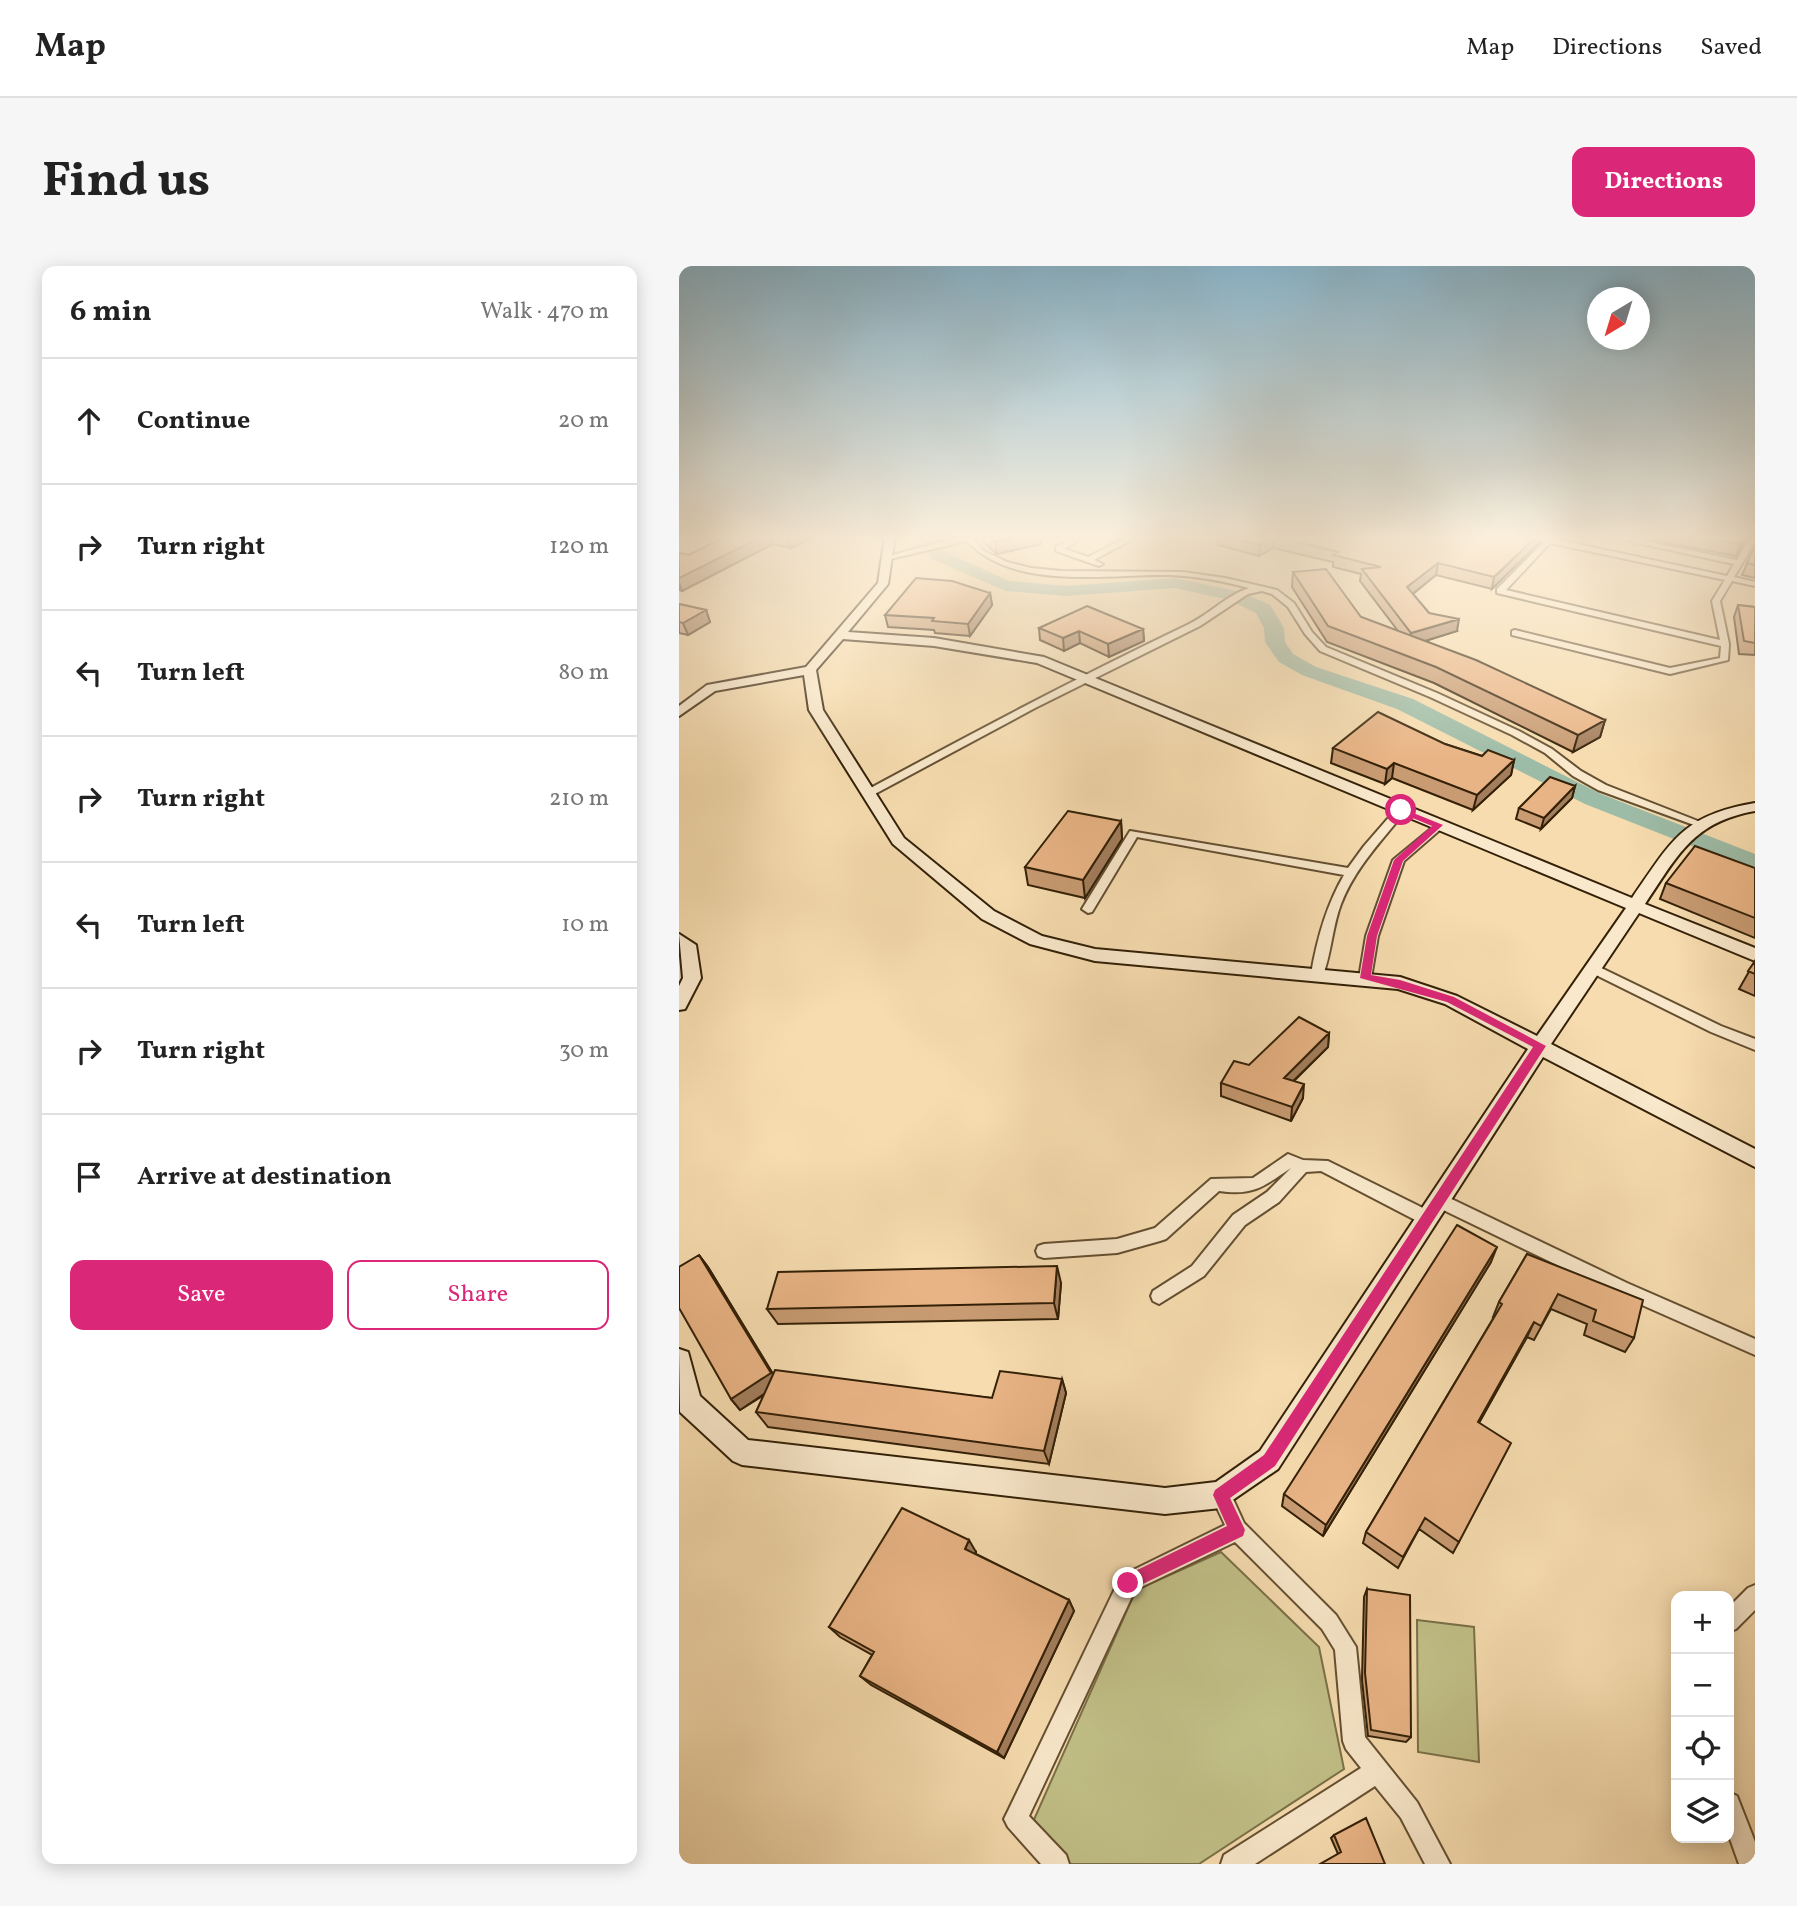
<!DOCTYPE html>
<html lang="en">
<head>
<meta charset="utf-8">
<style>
  body { margin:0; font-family:Vollkorn,serif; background:#f6f6f6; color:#222 }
  .controls { position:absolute; right:21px; bottom:21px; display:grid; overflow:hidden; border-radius:14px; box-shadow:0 4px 18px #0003 }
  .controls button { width:63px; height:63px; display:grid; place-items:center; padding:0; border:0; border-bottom:2px solid #e0e0e0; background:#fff; color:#222; font:35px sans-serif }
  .compass { position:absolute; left:908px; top:21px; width:63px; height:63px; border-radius:50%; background:#fff; box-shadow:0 4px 18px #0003; rotate:218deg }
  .stop { position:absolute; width:21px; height:21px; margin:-16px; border:5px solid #db2777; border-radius:50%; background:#fff }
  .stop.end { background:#db2777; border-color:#fff; box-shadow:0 2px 7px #0008 }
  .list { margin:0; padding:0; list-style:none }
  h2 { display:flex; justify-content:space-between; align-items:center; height:91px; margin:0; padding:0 28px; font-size:30px }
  h2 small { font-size:23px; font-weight:400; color:#767676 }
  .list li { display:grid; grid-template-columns:46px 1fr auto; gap:21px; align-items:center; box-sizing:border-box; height:126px; padding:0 28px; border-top:2px solid #e0e0e0 }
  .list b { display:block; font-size:26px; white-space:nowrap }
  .list em { font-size:23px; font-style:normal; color:#767676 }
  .actions { display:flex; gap:14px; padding:21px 28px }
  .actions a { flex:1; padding:16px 0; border:2px solid #db2777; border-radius:14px; text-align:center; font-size:24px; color:#db2777 }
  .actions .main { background:#db2777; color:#fff }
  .icon { flex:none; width:38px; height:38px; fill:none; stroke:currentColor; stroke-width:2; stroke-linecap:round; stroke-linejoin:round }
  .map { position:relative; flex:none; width:1076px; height:1598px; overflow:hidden; border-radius:14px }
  header { display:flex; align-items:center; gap:42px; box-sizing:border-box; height:98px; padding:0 35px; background:#fff; border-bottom:2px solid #e0e0e0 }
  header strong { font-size:33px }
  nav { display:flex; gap:38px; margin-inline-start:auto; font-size:24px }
  .intro { display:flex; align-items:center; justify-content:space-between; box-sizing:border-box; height:168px; padding:0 42px }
  h1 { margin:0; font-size:49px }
  .button { padding:18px 32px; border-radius:14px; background:#db2777; color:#fff; font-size:24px; font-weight:700 }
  main { display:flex; gap:42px; padding:0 42px }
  aside { flex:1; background:#fff; border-radius:14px; box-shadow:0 4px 18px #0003 }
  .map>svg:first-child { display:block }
</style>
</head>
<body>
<header>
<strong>Map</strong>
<nav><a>Map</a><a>Directions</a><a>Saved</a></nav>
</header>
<div class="intro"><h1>Find us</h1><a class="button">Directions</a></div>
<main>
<aside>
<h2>6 min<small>Walk · 470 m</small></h2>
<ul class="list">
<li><svg class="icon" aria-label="ahead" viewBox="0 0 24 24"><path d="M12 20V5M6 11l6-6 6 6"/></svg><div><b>Continue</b></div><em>20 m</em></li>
<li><svg class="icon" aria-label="right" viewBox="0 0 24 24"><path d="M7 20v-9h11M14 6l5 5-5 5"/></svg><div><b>Turn right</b></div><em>120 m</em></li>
<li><svg class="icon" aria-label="left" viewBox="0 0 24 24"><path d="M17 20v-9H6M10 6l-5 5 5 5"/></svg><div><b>Turn left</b></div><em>80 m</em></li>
<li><svg class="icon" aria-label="right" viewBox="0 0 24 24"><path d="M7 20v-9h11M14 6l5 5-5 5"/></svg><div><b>Turn right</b></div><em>210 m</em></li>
<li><svg class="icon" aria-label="left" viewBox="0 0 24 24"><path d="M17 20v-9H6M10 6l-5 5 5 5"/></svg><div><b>Turn left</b></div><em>10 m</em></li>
<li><svg class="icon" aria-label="right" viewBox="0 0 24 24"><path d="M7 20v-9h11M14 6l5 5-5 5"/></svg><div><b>Turn right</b></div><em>30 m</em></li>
<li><svg class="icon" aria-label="arrive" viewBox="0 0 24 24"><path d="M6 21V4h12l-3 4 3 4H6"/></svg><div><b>Arrive at destination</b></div></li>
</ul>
<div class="actions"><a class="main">Save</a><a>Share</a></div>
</aside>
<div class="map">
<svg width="1076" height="1598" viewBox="0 0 1076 1598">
  <rect width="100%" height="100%" fill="#f6dcaf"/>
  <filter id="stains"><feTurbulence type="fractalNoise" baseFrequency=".00286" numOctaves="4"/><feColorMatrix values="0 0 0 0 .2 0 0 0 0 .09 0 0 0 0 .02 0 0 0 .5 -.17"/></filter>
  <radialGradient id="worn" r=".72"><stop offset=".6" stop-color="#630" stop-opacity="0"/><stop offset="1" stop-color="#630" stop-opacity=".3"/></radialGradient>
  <path fill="#c1bf87" stroke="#7a7047" stroke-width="2" d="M542,1286l98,95 25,122 -145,95h-141l-30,-31 108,-243z
    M738,1354l57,7 5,135 -61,-10z"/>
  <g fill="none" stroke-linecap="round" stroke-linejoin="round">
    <path fill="#9dbca7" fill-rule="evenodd" d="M240,270h16l10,16 64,29 57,5 109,-8 66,14 29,13 14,23 1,14 8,12 23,13 97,32 188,95 154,60v17l-170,-67 -188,-95 -95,-34 -23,-13 -14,-20 -1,-14 -8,-15 -27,-13 -54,-12 -109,8 -60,-5 -74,-32z"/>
    <g stroke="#644f31" stroke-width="4">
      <path id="street" d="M283,270h20l-9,3 11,12 23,11 24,6 30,3 122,1 42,6 52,12 17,13 18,29 14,15 111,46 82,38 33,18 29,22 25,14 97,38 -1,2h-8l-96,-35 -25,-14 -28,-23 -33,-18 -82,-38 -110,-46 -15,-17 -17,-27 -16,-13 -10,-3 -14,3 -48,32 -165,82 -162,87h-8v-4c106,-57 211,-113 320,-165 23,-10 40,-30 64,-38 -26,-7 -53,-12 -80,-13 -63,-1 -156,16 -202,-34l-81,19 -4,-2z
        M397,270h9l-20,13 23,8 41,-21h10l-45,24 9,4 -4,2 -43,-15v-4z
        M845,270l23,2 10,-2 -3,3 173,37 7,-12 -129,-28h15l117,24 14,-24h4v6l-21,35 21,5v4l-23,-5 -12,20 9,43 -1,16 -58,14 -158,-39v-4l3,-1 155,38 50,-10 1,-12 -224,-53v-4l47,-47zM871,277l175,37 -13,21 8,39 -214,-50z
        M722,541l5,3c-24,31 -50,56 -65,94 -9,23 -10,53 -19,73l-5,1 -6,-4c6,-35 15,-68 33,-99l-207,-38 -45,75 -4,1 -6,-4 48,-78 218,37 16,-22 33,-38z
        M759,557l4,1v4l-38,33 -26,75 -7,42 -1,3h-10l-1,-3 7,-42 27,-76z
        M914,698l128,62 34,13v11l-44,-18 -123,-61 -1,-3 1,-3z
        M609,888l15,6 25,1 105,52 2,5 -2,5 -6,2 -6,-2 -100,-52 -15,1 -27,30 -34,23 -41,51 -45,28 -6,-3 -2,-5 2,-5 39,-25 41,-51 34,-23 24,-24c-27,18 -37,28 -72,23l-53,48 -6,2 -43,12 -73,5 -6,-2 -2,-5 2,-5 6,-2 73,-5 38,-11 56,-49 42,-1z
        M760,927l188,90 128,56v16l-140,-62 -182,-88 -2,-5 2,-5z
        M542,1219l7,3 16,35 92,92 20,32 9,90 52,65 33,62h-25l-24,-46 -26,-32 -120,78h-34l3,-9 137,-87 -15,-19 -3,-8 -8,-91 -13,-21 -87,-87 -100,48 -106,226 37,39 3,9h-28l-33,-37 -4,-8 4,-8 113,-235 104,-51 -14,-30 3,-7z
        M1076,1319v25l-19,19 -7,3v-25l19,-19z
        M1050,1526l8,4 18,46v22h-16l-10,-28z"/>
    </g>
    <g stroke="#332007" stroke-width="4">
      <path id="secondary" d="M206,270h10l-7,48 -40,48 86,6 110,19 588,241c39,-56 50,-83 123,-95v8c-62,11 -77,44 -110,93l110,44v13l-116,-48 -88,131 204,105v18l-212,-110 -265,412 -57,39 -56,6 -423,-49 -9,-4 -53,-49 -1,-63 9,3 12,44 48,44 417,48 51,-6 44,-31 268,-402 -83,-45 -47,-15 -303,-28 -65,-17 -48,-25 -89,-75 -84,-134 -5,-35 -89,16 -36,25v-10l28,-21 99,-18 72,-84zM164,373l91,7 103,17 589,245 -89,128 -80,-40 -57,-19 -305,-28 -53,-13 -48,-25 -90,-73 -81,-128 -7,-40z
        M0,668l17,11 5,33 -16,31 -6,1v-24l4,-8z"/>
    </g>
    <use href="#street" fill="#f9e8cb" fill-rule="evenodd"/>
    <use href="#secondary" fill="#f9e8cb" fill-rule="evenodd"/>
  </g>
  <path fill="#c89b72" stroke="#332007" stroke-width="2" d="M48,270h85v2l-21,10 -18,-4 -91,47 -3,-1v-37l10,2z
    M300,270h61l1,8 -44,10 -17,-15z
    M539,270h323l-2,7 -47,46 -56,-14 -23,19 16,19 28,18 -32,10 180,79 -5,17 -27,15 -139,-69 -107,-41 -35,-55 1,-15 68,45 37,14 -38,-50 1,-7 -28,-7v-5l-60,-14 -14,8 -41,-11z
    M950,270h119l-12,20z
    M1076,280v32l-13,-3z
    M311,327l2,12 -22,31 -35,-3 -1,-3 -46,-3 -3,-12z
    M0,338l27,6 4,12 -22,13 -9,-2z
    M1059,339l17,2v48l-16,-1 -5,-37z
    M360,362l104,1 1,12 -35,16 -29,-14 -16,8 -24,-11z
    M766,478l37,12 32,4 -3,15 -38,35 -81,-32 -7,6 -54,-21 2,-15z
    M896,520l-3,12 -31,31 -25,-10 3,-11z
    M442,555l1,18 -37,59 -57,-13 -3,-18z
    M1076,602v70l-95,-39 6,-16z
    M1076,695v35l-16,-7z
    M650,767l-1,14 -34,34 9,17 -12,23 -70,-25v-13l28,-18z
    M848,988l107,84 -9,14 -41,-17 3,-11 -36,-15 -17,31 -7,-3 -48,86 -20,119 -6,11 -34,-24 -21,39 -35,-25 3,-11 128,-215h-1l6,-15z
    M20,989l9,12 65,107 219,24 70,-19 4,14 -17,71 -281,-37 -12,-15 8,-17 -24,15 -9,-11z
    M812,996l-168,274 -41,-30 2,-12z
    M382,1017l-3,36 -280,5 -11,-15z
    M297,1286v2l93,46 5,11 -70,147 -133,-73 -11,-9 12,-21 -32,-18 -11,-10z
    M688,1323l44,148 -5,5 -38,-6 -6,-56 2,-83z
    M655,1569l51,29 -47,-10 -7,-16z"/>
  <path fill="#a37e5d" stroke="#332007" stroke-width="2" d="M84,270h8l2,8 -91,47 -3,-9v-4z
    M110,270h23v2l-21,10 -4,-11z
    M344,270h17l1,8 -44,10 -2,-12z
    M595,270l-1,12 -14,8 1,-11z
    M858,270h4l-2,7 -47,46 2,-12z
    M1066,270h3l-12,20 5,-12z
    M759,297l-2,12 -30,24 1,-12z
    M311,327l2,12 -22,31 -2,-12z
    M27,344l4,12 -22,13 -5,-12z
    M780,353l-2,12 -48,15 2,-13z
    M464,363l1,12 -35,16 -1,-13z
    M400,365l1,12 -16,8 -1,-13z
    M926,454l-5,17 -27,15 5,-17z
    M835,494l-3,15 -38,35 4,-15z
    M715,497l-2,15 -7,6 2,-15z
    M896,520l-3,12 -31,31 3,-11z
    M442,555l1,18 -37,59 -2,-18z
    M650,767l-1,14 -45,44 1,-13z
    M625,818l-1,14 -12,23 1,-14z
    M818,981l-6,15 -168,274 3,-11z
    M20,989l9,12 71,117 -39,26 -9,-11z
    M378,1000l4,17 -3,36 -4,-16z
    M855,1056l-7,15 -55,98 6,-13z
    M383,1113l4,14 -17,71 -5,-13z
    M290,1274l7,12 -4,8 -7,-11z
    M390,1334l5,11 -70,147 -7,-6z"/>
  <path fill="#e9b485" stroke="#332007" stroke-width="2" d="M48,270h36l-84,42v-25l10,2z
    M308,270h36l-28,6z
    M547,270h48l-14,9z
    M595,270h263l-43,41 -56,-14 -31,24 22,26 30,6 -48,14 -49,-64 19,-2 -48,-12 5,-3z
    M1016,270h50l-4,8z
    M1076,280v19l-8,-2z
    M647,303l35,48 115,43 129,60 -27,15 -142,-68 -108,-41 -35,-54z
    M237,312l36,3 38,12 -22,31 -36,-3 2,-3 -49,-3z
    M0,338l27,6 -23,13 -4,-1z
    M1059,339l17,2v36l-11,-2z
    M408,340l56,23 -35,15 -29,-13 -16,7 -24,-10z
    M699,446l67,32 37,12 6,-6 26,10 -37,35 -83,-32 -7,6 -54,-21z
    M871,511l25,9 -31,32 -25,-10z
    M389,545l53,10 -38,59 -58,-13z
    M1016,580l60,22v50l-89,-35z
    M1076,695v13l-7,-3z
    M620,751l30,16 -45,45 20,6 -12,23 -71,-24 13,-22 15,4z
    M778,959l40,22 -171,278 -42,-31z
    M848,988l116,46 -9,38 -41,-17 3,-11 -38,-16 -17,32 -7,-4 -56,100 33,21 -52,99 -34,-24 -22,39 -37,-25 136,-228 -3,-2z
    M20,989l72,118 -40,26 -52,-91v-41z
    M378,1000l-3,37 -287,6 11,-37z
    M96,1104l217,28 8,-27 62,8 -18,72 -288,-39z
    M223,1242l67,32 -4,9 104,51 -72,152 -137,-76 14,-24 -45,-25z
    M688,1323l43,6 1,142 -40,-7 -6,-57z
    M687,1552l19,46h-65l21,-12 -7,-17z"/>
  <linearGradient id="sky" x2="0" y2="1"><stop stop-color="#8ab7ce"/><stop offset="0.55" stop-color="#fbefdb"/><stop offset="1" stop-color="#fbefdb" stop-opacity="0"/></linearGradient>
  <rect width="1076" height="494" fill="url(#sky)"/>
  <path fill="#db2777" d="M722,542l42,17 -40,36 -26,75 -6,39 29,5 54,17 92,49 -271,420 -45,32 15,32 -2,6 -115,55 -5,-2v-12l104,-51 -14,-31 2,-5 49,-35 269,-408 -86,-45 -87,-24 7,-42 27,-76 38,-34 -34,-14z"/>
  <rect width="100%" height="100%" filter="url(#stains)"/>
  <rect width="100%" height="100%" fill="url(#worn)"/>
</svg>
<div class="controls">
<button>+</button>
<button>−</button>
<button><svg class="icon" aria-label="locate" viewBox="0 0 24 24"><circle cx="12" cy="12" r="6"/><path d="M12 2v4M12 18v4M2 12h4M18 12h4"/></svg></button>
<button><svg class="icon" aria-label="layers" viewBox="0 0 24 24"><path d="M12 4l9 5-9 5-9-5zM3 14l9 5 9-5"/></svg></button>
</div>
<svg class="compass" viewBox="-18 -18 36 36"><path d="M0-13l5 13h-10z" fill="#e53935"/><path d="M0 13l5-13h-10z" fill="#767676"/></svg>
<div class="stop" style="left:722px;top:544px"></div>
<div class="stop end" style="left:449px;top:1317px"></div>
</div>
</main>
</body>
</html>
